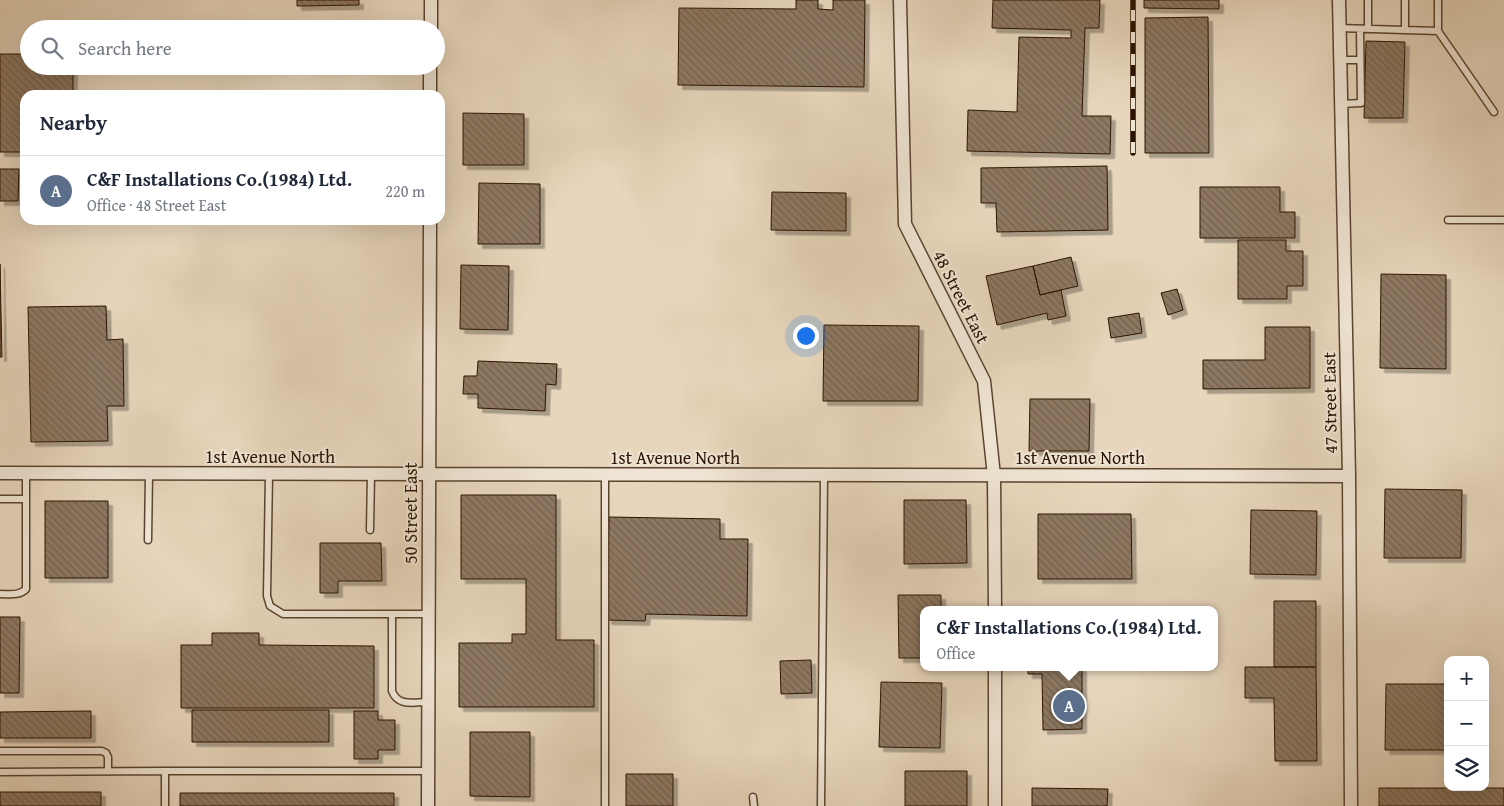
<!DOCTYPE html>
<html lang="en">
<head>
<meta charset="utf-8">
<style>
  body { margin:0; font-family:"Gentium Book Plus",serif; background:#f2f2f3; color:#1f2937 }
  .controls { position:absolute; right:15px; bottom:15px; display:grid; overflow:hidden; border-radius:10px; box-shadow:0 5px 20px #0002 }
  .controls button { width:45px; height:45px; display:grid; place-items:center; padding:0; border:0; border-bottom:1px solid #e0e1e3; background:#fff; color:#1f2937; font:25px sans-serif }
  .you { position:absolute; left:805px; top:335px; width:18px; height:18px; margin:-12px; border:4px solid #fff; border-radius:50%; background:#1a73e8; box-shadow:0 0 0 8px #1a73e833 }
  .badge { display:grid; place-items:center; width:32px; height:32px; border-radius:50%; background:#8f2418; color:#fff; font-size:16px; font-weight:700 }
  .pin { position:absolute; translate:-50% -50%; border:2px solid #fff; box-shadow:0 1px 5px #0006 }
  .popup { position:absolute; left:920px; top:606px; width:298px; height:65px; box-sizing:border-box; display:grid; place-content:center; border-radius:10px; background:#fff; filter:drop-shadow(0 1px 4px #0005); font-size:16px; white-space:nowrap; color:#747a83 }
  .popup b { font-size:19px; color:#1f2937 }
  .popup::after { content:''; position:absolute; left:50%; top:100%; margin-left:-10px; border:10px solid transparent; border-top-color:#fff }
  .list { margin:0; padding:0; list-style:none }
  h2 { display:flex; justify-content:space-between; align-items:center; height:65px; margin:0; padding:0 20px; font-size:21px }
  h2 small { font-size:16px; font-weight:400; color:#747a83 }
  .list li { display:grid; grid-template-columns:32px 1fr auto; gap:15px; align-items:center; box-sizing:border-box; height:70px; padding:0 20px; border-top:1px solid #e0e1e3 }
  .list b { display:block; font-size:19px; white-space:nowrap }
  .list p { margin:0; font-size:16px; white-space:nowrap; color:#747a83 }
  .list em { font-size:16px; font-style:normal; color:#747a83 }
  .icon { flex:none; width:28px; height:28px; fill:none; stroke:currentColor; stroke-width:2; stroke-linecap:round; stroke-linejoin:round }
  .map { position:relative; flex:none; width:1504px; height:806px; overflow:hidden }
  .search { position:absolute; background:#fff; box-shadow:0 5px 20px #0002; left:20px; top:20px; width:425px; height:55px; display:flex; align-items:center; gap:12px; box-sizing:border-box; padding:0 18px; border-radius:28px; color:#747a83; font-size:19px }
  .panel { position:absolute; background:#fff; box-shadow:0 5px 20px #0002; left:20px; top:90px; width:425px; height:135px; border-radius:15px }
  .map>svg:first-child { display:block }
</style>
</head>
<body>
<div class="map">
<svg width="1504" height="806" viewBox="0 0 1504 806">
  <defs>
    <pattern id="building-back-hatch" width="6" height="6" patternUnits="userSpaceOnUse" patternTransform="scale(1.25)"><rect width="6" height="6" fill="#8d7862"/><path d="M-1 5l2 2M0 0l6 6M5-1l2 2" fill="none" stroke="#73614e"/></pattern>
    <filter id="shadow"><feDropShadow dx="4.5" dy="4.5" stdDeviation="0" flood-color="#0004"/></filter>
  </defs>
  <rect width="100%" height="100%" fill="#e7d6bc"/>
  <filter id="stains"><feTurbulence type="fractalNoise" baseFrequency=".004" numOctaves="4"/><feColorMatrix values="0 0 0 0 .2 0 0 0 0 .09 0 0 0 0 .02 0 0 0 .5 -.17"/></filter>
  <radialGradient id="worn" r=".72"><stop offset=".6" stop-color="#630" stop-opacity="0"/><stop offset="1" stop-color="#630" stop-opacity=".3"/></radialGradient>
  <path fill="url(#building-back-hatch)" stroke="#2b1300" filter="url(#shadow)" d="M297,0h62v5l-62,1z
    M796,0h22v9l15,1v-10h32l-1,87 -186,-2 1,-77 117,1z
    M993,0h107l-1,28h-14l-3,88h29l-1,38 -143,-3 1,-41 49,2 2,-75 52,1v-8l-79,-2z
    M1144,0h75v9l-75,-1z
    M1208,17l1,136h-64v-135z
    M1366,41l39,1 -2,76h-39z
    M0,54h29v12h44v29h-48v57h-25z
    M463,113l61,1v51h-61z
    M1107,166l1,64 -111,2 -1,-29h-15v-35z
    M0,169h19l-1,32h-18z
    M479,183l61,1v60h-62z
    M1200,187h80v25h15v26h-95z
    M772,192l74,1v38l-75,-1z
    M1238,240h48v11h17v35h-16v13h-49z
    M1071,257l7,29 -38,9 -7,-29z
    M0,264l2,93h-2z
    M461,265l48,1 -1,64 -48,-1z
    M1033,266l7,29 21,-5 5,26 -18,4 -1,-7 -50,12 -11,-49z
    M1381,274l65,1v94l-66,-1z
    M1177,289l6,21 -15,5 -7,-22z
    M106,306l1,34 16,-1 1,67h-17l1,35 -77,1 -3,-135z
    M1139,313l3,20 -31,5 -3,-20z
    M824,325l95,1 -1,75h-95z
    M1265,327h45v61l-107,1v-29h62z
    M478,361l79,3 -1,21 -10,-1 -1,27 -67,-3v-14h-15l1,-18h13z
    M1030,399h60l-1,52h-60z
    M1385,489l77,1 -1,68h-77z
    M461,495h95v145h38v67h-135v-64h53v-9h14v-55h-65z
    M904,500h62l1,63 -63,1z
    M45,501h63v77h-63z
    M1251,510l66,1 -1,64 -66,-1z
    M1038,514h93l1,65h-94z
    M609,517l111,2v20h28l-1,77 -101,-2 -1,7 -38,-1z
    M320,543h61l1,38h-44v12h-18z
    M898,595h43v15h-17v48h-25z
    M1274,601h42v66h-42z
    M0,617h20l-1,76h-19z
    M212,633h47v12l115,1v62h-193v-63h31z
    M811,660l1,33 -31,1 -1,-33z
    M1028,667h54v62l-39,1 -1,-56h-14z
    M1245,667h71l1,94h-42l-1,-63h-29z
    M881,682l61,1 -2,65 -61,-1z
    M1386,684h62v66h-63z
    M192,710h137v32h-137z
    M91,711v27h-91v-26z
    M354,711h24v9h17v30h-17v9h-24z
    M470,732h60v65l-60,-1z
    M905,771h62v35h-62z
    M626,774h47v32h-47z
    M1032,788l76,1 -1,17h-75z
    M1379,788h125v18h-125z
    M0,792h101v14h-101z
    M180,793h214v13h-214z"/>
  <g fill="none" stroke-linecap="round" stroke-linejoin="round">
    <g stroke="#5a442f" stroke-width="9">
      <path id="service" d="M1368,0v29
        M1405,0v30
        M1339,28l99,3v-31
        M1438,31l56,81
        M1340,60h20
        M1341,104l20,-1 -1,-74
        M1448,220h56
        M269,474l-2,122 3,10 13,8h145
        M605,475v331
        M0,499h26
        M370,530l1,-55
        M148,540l1,-66
        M0,594c9,0 20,2 26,-5v-116
        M392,614v77c6,16 22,11 36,11
        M0,751h102l4,2 2,4v14
        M165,771h263
        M0,772l165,-1v35
        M753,797l1,9
        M821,806l3,-330"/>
    </g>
    <g stroke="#5a442f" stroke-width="15">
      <path id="minor" d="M900,0l5,224 79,157 10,95 1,134
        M1339,0l10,476 2,330
        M431,29v-29
        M430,95v-29
        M0,473l1349,3
        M995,667v139
        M428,806l2,-586"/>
    </g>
    <use href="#service" stroke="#efe4d3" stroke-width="6"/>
    <use href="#minor" stroke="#efe4d3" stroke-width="12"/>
    <g stroke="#2b1300" stroke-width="5.5">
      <path id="rail" d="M1133,153v-153"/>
    </g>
    <use href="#rail" stroke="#efe4d3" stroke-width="4" stroke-dasharray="11" stroke-linecap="butt"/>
  </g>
  <g text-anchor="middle" stroke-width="4" stroke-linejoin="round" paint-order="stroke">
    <g font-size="18" fill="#2b1300" stroke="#efe4d3">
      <text transform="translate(961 297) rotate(63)" y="6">48 Street East</text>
      <text transform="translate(1330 403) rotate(-91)" y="6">47 Street East</text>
      <text x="270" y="463">1st Avenue North</text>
      <text x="675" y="464">1st Avenue North</text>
      <text x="1080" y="464">1st Avenue North</text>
      <text transform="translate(411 513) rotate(-90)" y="6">50 Street East</text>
    </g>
  </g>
  <rect width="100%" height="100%" filter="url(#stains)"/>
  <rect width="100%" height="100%" fill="url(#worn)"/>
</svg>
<div class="controls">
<button>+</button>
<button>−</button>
<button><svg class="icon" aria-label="layers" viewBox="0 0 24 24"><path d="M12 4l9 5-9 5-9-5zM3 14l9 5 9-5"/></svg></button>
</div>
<div class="you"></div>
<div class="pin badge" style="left:1069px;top:706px;background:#5c6f8a">A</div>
<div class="popup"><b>C&amp;F Installations Co.(1984) Ltd.</b>Office</div>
<div class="search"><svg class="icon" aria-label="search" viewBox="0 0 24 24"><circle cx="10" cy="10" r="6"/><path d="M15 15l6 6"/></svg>Search here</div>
<section class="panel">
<h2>Nearby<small></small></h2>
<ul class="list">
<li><span class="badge" style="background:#5c6f8a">A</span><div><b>C&amp;F Installations Co.(1984) Ltd.</b><p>Office · 48 Street East</p></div><em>220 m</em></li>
</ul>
</section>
</div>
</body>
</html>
